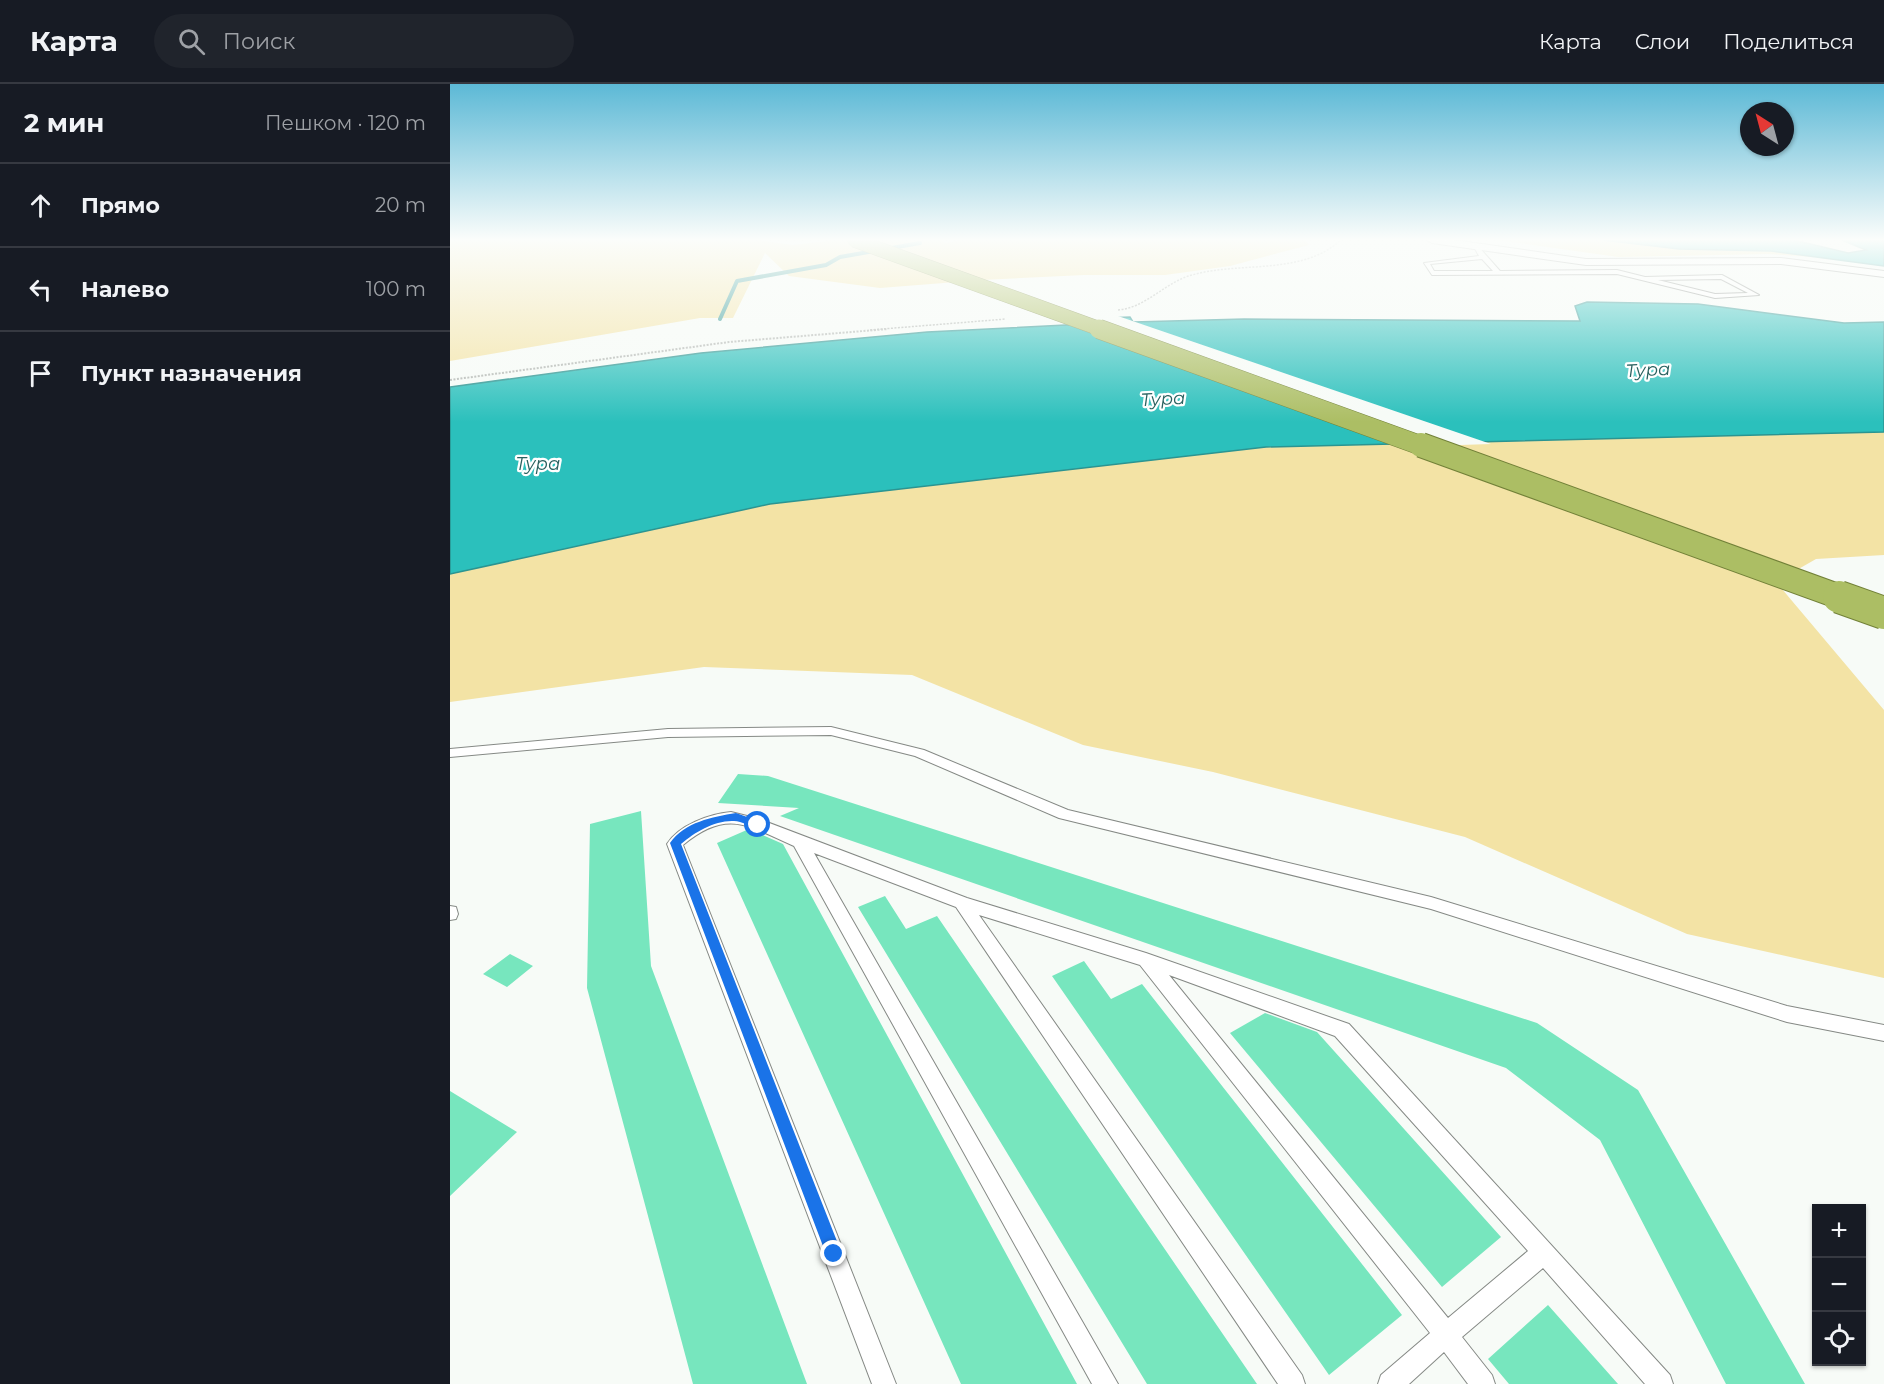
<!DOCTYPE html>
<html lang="ru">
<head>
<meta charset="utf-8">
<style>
  body { margin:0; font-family:Montserrat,sans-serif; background:#20242c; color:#f1f3f6 }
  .controls { position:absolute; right:18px; bottom:18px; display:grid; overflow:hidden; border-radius:0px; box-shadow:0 2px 4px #0004 }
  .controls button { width:54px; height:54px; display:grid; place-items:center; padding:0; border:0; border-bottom:2px solid #363941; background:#171b24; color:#f1f3f6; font:30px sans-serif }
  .compass { position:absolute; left:1290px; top:18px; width:54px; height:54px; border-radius:50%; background:#171b24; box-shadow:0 2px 4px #0004; rotate:324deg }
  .stop { position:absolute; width:18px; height:18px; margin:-14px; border:4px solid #1a73e8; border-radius:50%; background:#fff }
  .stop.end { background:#1a73e8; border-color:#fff; box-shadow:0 2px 6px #0008 }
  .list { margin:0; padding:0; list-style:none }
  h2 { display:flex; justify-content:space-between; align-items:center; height:78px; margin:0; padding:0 24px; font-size:26px }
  h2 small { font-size:20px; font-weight:400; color:#9ea1a6 }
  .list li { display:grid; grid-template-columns:39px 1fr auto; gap:18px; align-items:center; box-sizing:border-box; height:84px; padding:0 24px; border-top:2px solid #363941 }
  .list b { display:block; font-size:22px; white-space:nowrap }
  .list em { font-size:20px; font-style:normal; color:#9ea1a6 }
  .icon { flex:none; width:33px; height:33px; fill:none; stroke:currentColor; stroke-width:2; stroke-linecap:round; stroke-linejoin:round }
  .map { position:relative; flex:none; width:1434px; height:1300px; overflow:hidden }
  header { display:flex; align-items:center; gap:36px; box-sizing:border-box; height:84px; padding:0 30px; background:#171b24; border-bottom:2px solid #363941 }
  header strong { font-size:28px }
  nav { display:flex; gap:33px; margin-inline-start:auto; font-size:21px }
  .search { width:420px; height:54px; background:#20242c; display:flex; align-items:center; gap:15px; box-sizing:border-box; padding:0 21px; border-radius:33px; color:#9ea1a6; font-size:22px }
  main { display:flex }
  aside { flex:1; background:#171b24 }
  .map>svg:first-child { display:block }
</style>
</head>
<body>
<header>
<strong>Карта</strong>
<div class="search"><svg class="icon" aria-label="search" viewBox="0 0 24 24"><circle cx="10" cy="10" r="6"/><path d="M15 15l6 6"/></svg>Поиск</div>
<nav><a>Карта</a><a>Слои</a><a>Поделиться</a></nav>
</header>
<main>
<aside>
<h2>2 мин<small>Пешком · 120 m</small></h2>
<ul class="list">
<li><svg class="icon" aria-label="ahead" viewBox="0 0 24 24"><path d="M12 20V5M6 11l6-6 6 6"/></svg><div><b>Прямо</b></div><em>20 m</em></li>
<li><svg class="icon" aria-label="left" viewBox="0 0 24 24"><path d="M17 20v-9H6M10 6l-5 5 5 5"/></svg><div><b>Налево</b></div><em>100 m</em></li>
<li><svg class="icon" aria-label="arrive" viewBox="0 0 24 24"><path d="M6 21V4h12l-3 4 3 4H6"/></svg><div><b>Пункт назначения</b></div></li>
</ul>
</aside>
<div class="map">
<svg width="1434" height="1300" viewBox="0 0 1434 1300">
  <rect width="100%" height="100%" fill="#f7fbf7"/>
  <path fill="#f3e3a5" d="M0,156h306l37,5 42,-5h105l6,3 15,-3h344l4,5 -79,21 -65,9h-81l-102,5 -102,8 -91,-12 -24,-23 -32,65h-33l-250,43z
    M1047,156h106l76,9 92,2 60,7 -63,-4 -150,3z
    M1434,348v123l-68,4 -40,23 108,128v268l-197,-44 -222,-97 -252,-65 -130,-27 -171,-70 -208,-8 -254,35v-128l320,-70 496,-57z"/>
  <path fill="#2bc0bc" stroke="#2b9491" stroke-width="1.5" d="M1153,156h191l54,13 18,-3 -24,-10h42v26l-113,-15 -92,-2z
    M1137,218l111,2 146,19 40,-1v110l-618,15 -496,57 -320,70v-187l251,-34 226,-21 178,-9 -2,-5 27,-1 3,5 111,-3 336,2 -5,-15z"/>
  <path fill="#f7fbf7" d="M652,231h13l376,129 -93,3 -337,-125 40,-2z"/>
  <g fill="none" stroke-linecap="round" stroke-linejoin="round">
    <path stroke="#2b9491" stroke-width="4" d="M270,235l17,-38 89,-16 14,-8 80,-14"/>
  </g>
  <path fill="#77e6be" d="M288,690l30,2 769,247 101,67 167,294h-79l-126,-244 -94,-72 -726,-252 19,-8 -81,-5z
    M191,727l10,155 156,418h-114l-106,-396 3,-164z
    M299,745l34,15 294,540h-116l-244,-541z
    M435,812l21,33 31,-13 320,468h-110l-289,-477z
    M60,870l23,12 -26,21 -24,-13z
    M634,877l27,38 31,-15 260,331 -73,60 -277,-399z
    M815,929l52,19 184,205 -59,50 -212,-254z
    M0,1007l67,41 -67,64z
    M1098,1221l70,79h-109l-21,-25z"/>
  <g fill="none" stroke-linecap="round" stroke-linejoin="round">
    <g stroke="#858985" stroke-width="2">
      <path id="service" d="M1027,161l23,26 117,-1 28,7 77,-2 37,20 -44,3 -98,-24 -185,1 -8,-12 55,-7 -5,-9zM1032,175l11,12h-59l-4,-7zM1271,195l27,14 -33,1 -57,-14z
        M381,643l93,23 144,60 363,87 356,109 97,19v16l-97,-19 -356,-113 -372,-91 -144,-62 -84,-21 -163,2 -218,20v-8l218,-20z
        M281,728l28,7 208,79 179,55 203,71 321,351 3,9h-28l-102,-116 -81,69 30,38 3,9h-27l-24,-32 -35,32h-31l3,-9 49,-42 -290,-368 -161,-50 323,460 3,9h-27l-322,-477 -142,-54 304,531h-26l-298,-538c-46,-20 -66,-38 -111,-1l213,539h-24l-205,-540c12,-19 42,-30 64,-32zM719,891l166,61 193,215 -80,67z
        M0,822l6,1 2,7 -2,5 -6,1z"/>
    </g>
    <g stroke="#858985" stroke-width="2">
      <path id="minor" d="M977,156h27l132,19 195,-1 103,13v6l-103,-13 -195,1 -154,-22z"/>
    </g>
    <path stroke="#b3b7b3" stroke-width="1.5" stroke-dasharray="2 1.5" stroke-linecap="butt" d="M668,226c28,-2 47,-28 74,-35 49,-14 109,1 149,-35
      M420,246l136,-11"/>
    <path stroke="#b3b7b3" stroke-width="2" stroke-dasharray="2 1.5" stroke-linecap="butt" d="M0,296l279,-38 159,-13"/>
    <use href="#service" fill="#fff" fill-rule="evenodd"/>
    <use href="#minor" fill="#fff" fill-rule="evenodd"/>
    <g stroke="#728138" stroke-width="15" stroke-linecap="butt">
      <path id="trunk-bridge-far3" d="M404,156l249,90"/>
    </g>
    <g stroke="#728138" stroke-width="20" stroke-linecap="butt">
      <path id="trunk-bridge-far2" d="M649,245l326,118"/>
    </g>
    <g stroke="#728138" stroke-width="26" stroke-linecap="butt">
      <path id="trunk-bridge-far1" d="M971,361l422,153"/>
    </g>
    <g stroke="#728138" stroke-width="34" stroke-linecap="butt">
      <path id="trunk-bridge" d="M1389,513l45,16"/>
    </g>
    <use href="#trunk-bridge-far3" stroke="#acbe64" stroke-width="14"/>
    <use href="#trunk-bridge-far2" stroke="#acbe64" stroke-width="19"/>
    <use href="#trunk-bridge-far1" stroke="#acbe64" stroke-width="24"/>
    <use href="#trunk-bridge" stroke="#acbe64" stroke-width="32"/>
  </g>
  <linearGradient id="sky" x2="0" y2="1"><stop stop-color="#5cb9d6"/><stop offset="0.46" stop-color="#fbfdfb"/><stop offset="1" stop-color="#fbfdfb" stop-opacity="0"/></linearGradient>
  <rect width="1434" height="338" fill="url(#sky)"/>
  <path fill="#1a73e8" d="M286,729l25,9 2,3 -5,4c-8,-2 -16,-8 -24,-8 -19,-1 -39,11 -53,23l161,410 -2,6 -6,2 -6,-2 -2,-6 -156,-411c15,-21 42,-26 66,-30z"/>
  <g text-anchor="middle" stroke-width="4.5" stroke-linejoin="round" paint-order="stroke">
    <g font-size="18" font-style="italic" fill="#29615f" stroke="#fff">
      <text transform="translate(1198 286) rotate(-3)" y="6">Тура</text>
      <text transform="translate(713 315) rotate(-3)" y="6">Тура</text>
      <text x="88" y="386">Тура</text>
    </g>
  </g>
</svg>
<div class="controls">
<button>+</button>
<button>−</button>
<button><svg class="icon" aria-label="locate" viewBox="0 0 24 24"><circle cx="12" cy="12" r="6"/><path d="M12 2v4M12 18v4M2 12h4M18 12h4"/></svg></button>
</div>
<svg class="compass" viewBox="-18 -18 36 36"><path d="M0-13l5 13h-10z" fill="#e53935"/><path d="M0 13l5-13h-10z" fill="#9ea1a6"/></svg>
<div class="stop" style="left:308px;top:741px"></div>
<div class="stop end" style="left:384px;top:1170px"></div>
</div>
</main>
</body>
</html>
